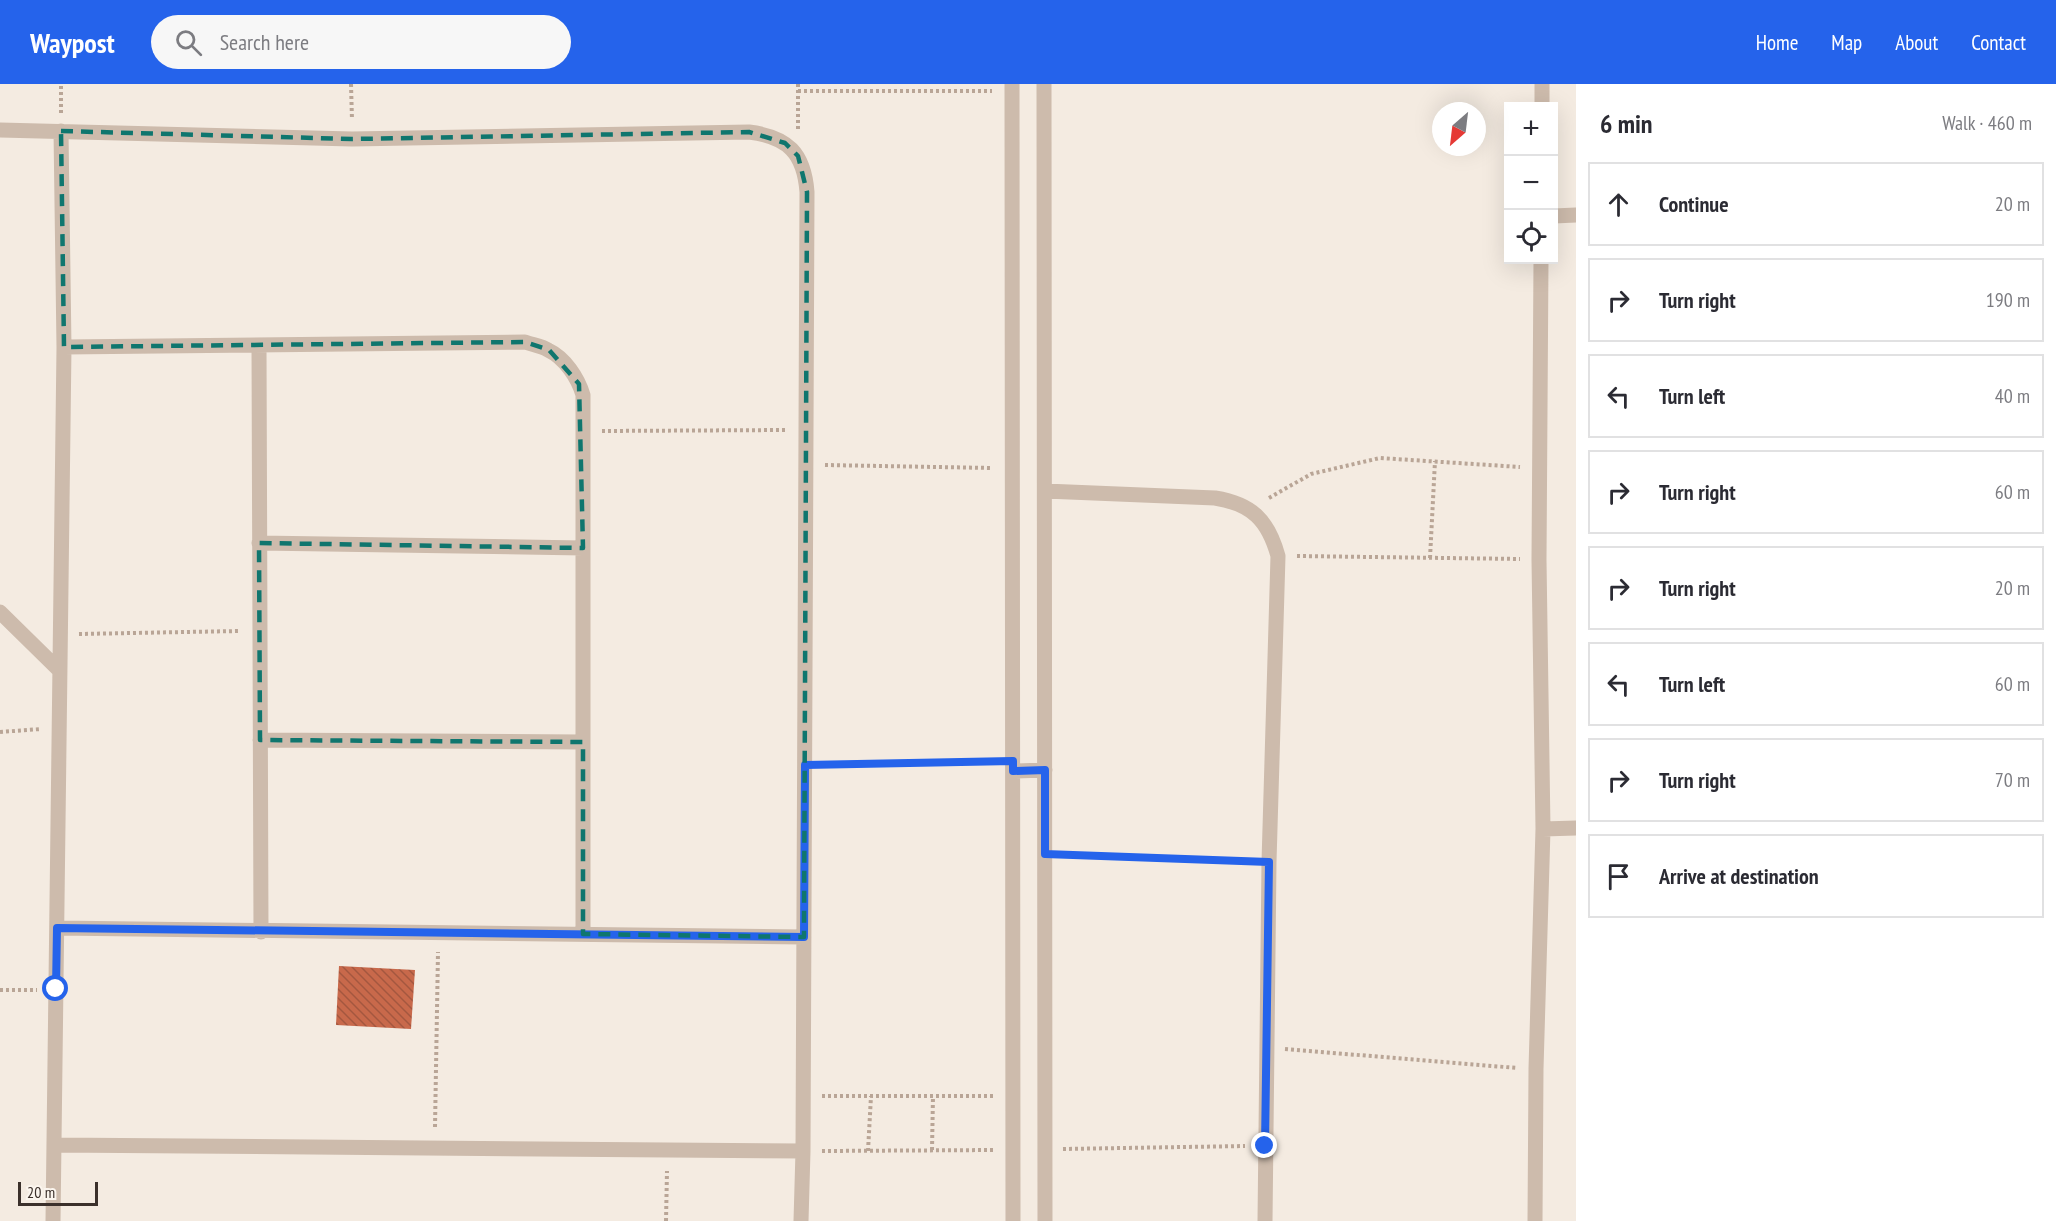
<!DOCTYPE html>
<html lang="en">
<head>
<meta charset="utf-8">
<style>
  body { margin:0; font-family:"PT Sans Narrow",sans-serif; background:#f7f7f7; color:#2b2b33 }
  .controls { position:absolute; right:18px; top:18px; display:grid; overflow:hidden; border-radius:0px; box-shadow:0 6px 24px #0002 }
  .controls button { width:54px; height:54px; display:grid; place-items:center; padding:0; border:0; border-bottom:2px solid #e1e1e2; background:#fff; color:#2b2b33; font:30px sans-serif }
  .compass { position:absolute; left:1432px; top:18px; width:54px; height:54px; border-radius:50%; background:#fff; box-shadow:0 6px 24px #0002; rotate:208deg }
  .scale { position:absolute; left:18px; bottom:15px; width:80px; box-sizing:border-box; padding-left:6px; border:3px solid #3b302b; border-top:0; font-size:16px; line-height:21px; white-space:nowrap; color:#3b302b; -webkit-text-stroke:4px #fbf5ee; paint-order:stroke }
  .stop { position:absolute; width:18px; height:18px; margin:-14px; border:4px solid #2563eb; border-radius:50%; background:#fff }
  .stop.end { background:#2563eb; border-color:#fff; box-shadow:0 2px 6px #0008 }
  .list { margin:0; padding:0; list-style:none }
  h2 { display:flex; justify-content:space-between; align-items:center; height:78px; margin:0; padding:0 24px; font-size:26px }
  h2 small { font-size:20px; font-weight:400; color:#7c7c81 }
  .list li { display:grid; grid-template-columns:39px 1fr auto; gap:18px; align-items:center; box-sizing:border-box; height:84px; margin:0 12px 12px; padding:0 12px; border:2px solid #e1e1e2; border-radius:0px }
  .list b { display:block; font-size:22px; white-space:nowrap }
  .list em { font-size:20px; font-style:normal; color:#7c7c81 }
  .icon { flex:none; width:33px; height:33px; fill:none; stroke:currentColor; stroke-width:2; stroke-linecap:round; stroke-linejoin:round }
  .map { position:relative; flex:none; width:1576px; height:1137px; overflow:hidden }
  header { display:flex; align-items:center; gap:36px; box-sizing:border-box; height:84px; padding:0 30px; background:#2563eb; color:#fff }
  header strong { font-size:28px }
  nav { display:flex; gap:33px; margin-inline-start:auto; font-size:21px }
  .search { width:420px; height:54px; background:#f7f7f7; display:flex; align-items:center; gap:15px; box-sizing:border-box; padding:0 21px; border-radius:33px; color:#7c7c81; font-size:22px }
  main { display:flex }
  aside { flex:1; background:#fff }
  .map>svg:first-child { display:block }
</style>
</head>
<body>
<header>
<strong>Waypost</strong>
<div class="search"><svg class="icon" aria-label="search" viewBox="0 0 24 24"><circle cx="10" cy="10" r="6"/><path d="M15 15l6 6"/></svg>Search here</div>
<nav><a>Home</a><a>Map</a><a>About</a><a>Contact</a></nav>
</header>
<main>
<div class="map">
<svg width="1576" height="1137" viewBox="0 0 1576 1137">
  <defs>
    <pattern id="building-back-hatch" width="6" height="6" patternUnits="userSpaceOnUse" patternTransform="scale(1.5)"><rect width="6" height="6" fill="#c8694b"/><path d="M-1 5l2 2M0 0l6 6M5-1l2 2" fill="none" stroke="#a4573f"/></pattern>
  </defs>
  <rect width="100%" height="100%" fill="#f4ebe1"/>
  <path fill="url(#building-back-hatch)" d="M339,882l76,4 -4,59 -75,-4z"/>
  <g fill="none" stroke-linecap="round" stroke-linejoin="round">
    <path stroke="#b9a596" stroke-width="4" stroke-dasharray="3 3" stroke-linecap="butt" d="M351,0l1,36
      M798,0v45
      M798,7h194
      M61,29v-29
      M602,347l184,-1
      M825,381l167,3
      M1269,414l42,-24 69,-16 140,9
      M1297,472l223,3
      M1430,474l5,-97
      M79,550l160,-3
      M0,648l41,-3
      M824,681l169,-3
      M1063,771l188,6
      M0,906h37
      M1285,965l232,19
      M822,1012h173
      M435,1043l3,-175
      M1063,1065l182,-3
      M932,1066l1,-54
      M822,1067l173,-1
      M868,1067l3,-55
      M666,1137l1,-50"/>
    <path stroke="#cdbbac" stroke-width="15" d="M1012,0l1,1137
      M1044,0l1,1137
      M1542,22v-22
      M0,46l352,9 397,-7c39,5 55,21 58,60l-4,959 -2,70
      M1554,132l22,-1
      M259,262l2,586
      M64,263l461,-5c8,3 17,4 23,8 17,8 30,28 35,45v539
      M1045,407l170,7c37,6 53,22 63,58l-9,306 -4,359
      M259,459l324,5
      M0,528l60,59
      M260,656l323,2
      M1013,687l32,-1
      M1543,745l33,-1
      M57,844l747,9
      M54,1061l749,6
      M53,1137l11,-874 -3,-216
      M1535,1137l1,-152 7,-240 -4,-269 2,-300"/>
  </g>
  <g fill="none" stroke-linecap="round" stroke-linejoin="round">
    <path stroke="#2563eb" stroke-width="8" d="M56,905l1,-61 747,9 1,-172 208,-4v10l32,-1v84l224,8 -4,284"/>
  </g>
  <path fill="none" stroke="#0f766e" stroke-width="4.5" stroke-dasharray="12 8" stroke-linejoin="round" d="M61,47l291,8 397,-7 36,11 13,13 9,36 -3,745 -221,-3v-192l-323,-2 -1,-197 324,5 -4,-164 -30,-34 -24,-8 -461,5z"/>
</svg>
<div class="controls">
<button>+</button>
<button>−</button>
<button><svg class="icon" aria-label="locate" viewBox="0 0 24 24"><circle cx="12" cy="12" r="6"/><path d="M12 2v4M12 18v4M2 12h4M18 12h4"/></svg></button>
</div>
<svg class="compass" viewBox="-18 -18 36 36"><path d="M0-13l5 13h-10z" fill="#e53935"/><path d="M0 13l5-13h-10z" fill="#7c7c81"/></svg>
<div class="scale">20 m</div>
<div class="stop" style="left:56px;top:905px"></div>
<div class="stop end" style="left:1265px;top:1062px"></div>
</div>
<aside>
<h2>6 min<small>Walk · 460 m</small></h2>
<ul class="list">
<li><svg class="icon" aria-label="ahead" viewBox="0 0 24 24"><path d="M12 20V5M6 11l6-6 6 6"/></svg><div><b>Continue</b></div><em>20 m</em></li>
<li><svg class="icon" aria-label="right" viewBox="0 0 24 24"><path d="M7 20v-9h11M14 6l5 5-5 5"/></svg><div><b>Turn right</b></div><em>190 m</em></li>
<li><svg class="icon" aria-label="left" viewBox="0 0 24 24"><path d="M17 20v-9H6M10 6l-5 5 5 5"/></svg><div><b>Turn left</b></div><em>40 m</em></li>
<li><svg class="icon" aria-label="right" viewBox="0 0 24 24"><path d="M7 20v-9h11M14 6l5 5-5 5"/></svg><div><b>Turn right</b></div><em>60 m</em></li>
<li><svg class="icon" aria-label="right" viewBox="0 0 24 24"><path d="M7 20v-9h11M14 6l5 5-5 5"/></svg><div><b>Turn right</b></div><em>20 m</em></li>
<li><svg class="icon" aria-label="left" viewBox="0 0 24 24"><path d="M17 20v-9H6M10 6l-5 5 5 5"/></svg><div><b>Turn left</b></div><em>60 m</em></li>
<li><svg class="icon" aria-label="right" viewBox="0 0 24 24"><path d="M7 20v-9h11M14 6l5 5-5 5"/></svg><div><b>Turn right</b></div><em>70 m</em></li>
<li><svg class="icon" aria-label="arrive" viewBox="0 0 24 24"><path d="M6 21V4h12l-3 4 3 4H6"/></svg><div><b>Arrive at destination</b></div></li>
</ul>
</aside>
</main>
</body>
</html>
